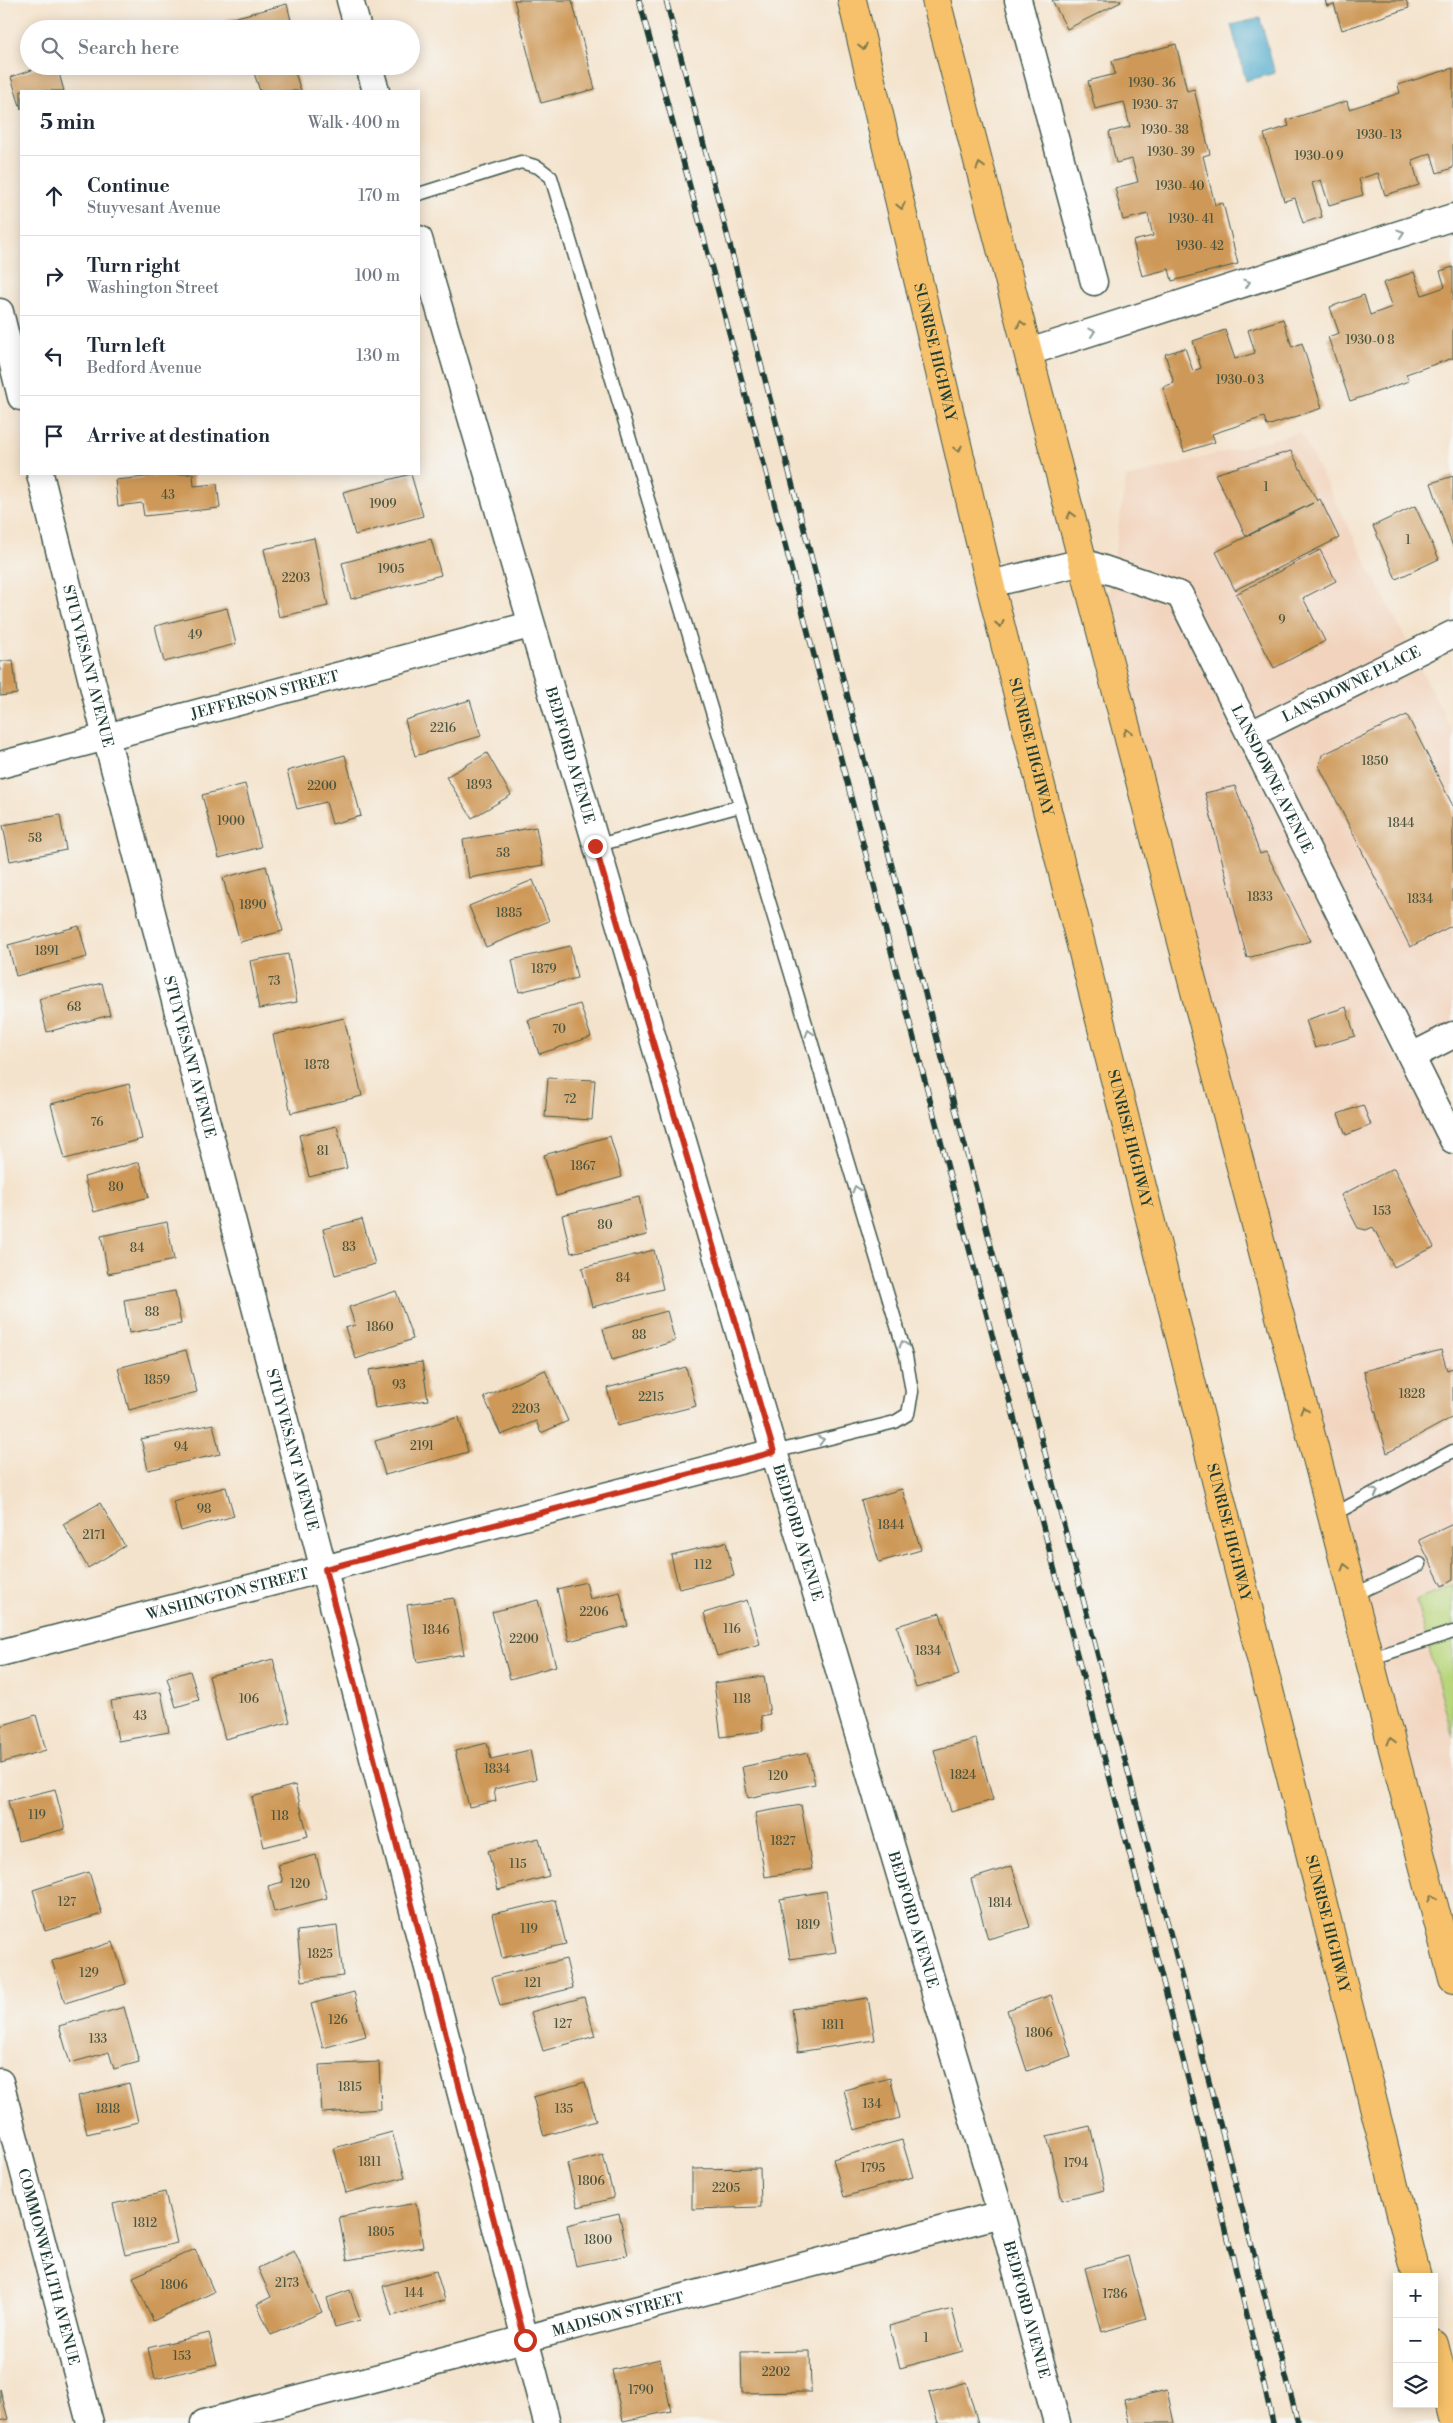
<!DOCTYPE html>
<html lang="en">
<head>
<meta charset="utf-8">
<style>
  body { margin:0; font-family:"Libre Bodoni",serif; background:#f6f6f7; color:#1f2937 }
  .controls { position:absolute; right:15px; bottom:15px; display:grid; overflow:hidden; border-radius:0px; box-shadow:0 2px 12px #0003 }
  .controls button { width:45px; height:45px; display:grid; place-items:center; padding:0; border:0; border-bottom:1px solid #e0e1e3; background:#fff; color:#1f2937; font:25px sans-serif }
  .stop { position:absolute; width:15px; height:15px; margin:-11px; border:4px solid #c8321e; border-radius:50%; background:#fff }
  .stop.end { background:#c8321e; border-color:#fff; box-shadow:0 1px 5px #0008 }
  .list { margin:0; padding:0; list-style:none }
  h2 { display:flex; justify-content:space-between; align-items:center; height:65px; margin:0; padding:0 20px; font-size:21px }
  h2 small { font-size:16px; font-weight:400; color:#747a83 }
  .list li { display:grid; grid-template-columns:32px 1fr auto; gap:15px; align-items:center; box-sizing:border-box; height:80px; padding:0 20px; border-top:1px solid #e0e1e3 }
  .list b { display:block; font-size:19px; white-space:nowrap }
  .list p { margin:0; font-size:16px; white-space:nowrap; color:#747a83 }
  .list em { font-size:16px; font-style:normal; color:#747a83 }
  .icon { flex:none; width:28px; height:28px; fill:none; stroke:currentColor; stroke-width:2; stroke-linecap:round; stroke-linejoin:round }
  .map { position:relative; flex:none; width:1453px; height:2423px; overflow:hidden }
  .search { position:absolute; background:#fff; box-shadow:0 2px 12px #0003; left:20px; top:20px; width:400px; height:55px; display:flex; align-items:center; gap:12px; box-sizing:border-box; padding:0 18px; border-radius:28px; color:#747a83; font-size:19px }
  .panel { position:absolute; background:#fff; box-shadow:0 2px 12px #0003; left:20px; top:90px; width:400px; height:385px; border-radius:0px }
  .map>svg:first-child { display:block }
</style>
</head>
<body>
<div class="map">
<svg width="1453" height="2423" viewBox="0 0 1453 2423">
  <rect width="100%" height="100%" fill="#f6f6f2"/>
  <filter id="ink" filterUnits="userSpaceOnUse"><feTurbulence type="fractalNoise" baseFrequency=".02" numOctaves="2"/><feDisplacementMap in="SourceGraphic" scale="10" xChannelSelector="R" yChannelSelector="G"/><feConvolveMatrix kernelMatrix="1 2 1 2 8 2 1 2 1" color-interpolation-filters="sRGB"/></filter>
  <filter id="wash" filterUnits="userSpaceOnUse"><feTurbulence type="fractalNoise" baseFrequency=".0096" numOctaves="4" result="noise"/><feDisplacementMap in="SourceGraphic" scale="20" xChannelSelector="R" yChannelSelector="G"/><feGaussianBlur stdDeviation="1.12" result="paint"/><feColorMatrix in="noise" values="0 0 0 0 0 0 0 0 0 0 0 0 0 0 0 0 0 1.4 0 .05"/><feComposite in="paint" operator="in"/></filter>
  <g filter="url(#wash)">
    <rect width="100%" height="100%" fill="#f4e3cc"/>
    <path fill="#f2d4be" d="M1300,432l153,300v299l-38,20 38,78v822l-347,-1342 20,-131z"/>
    <path fill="#b8d57b" stroke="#6c8958" d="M1453,1585v152l-37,-137z"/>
    <path fill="#4ca8cb" stroke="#367280" d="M1260,18l15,55 -29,8 -15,-56z"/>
    <g id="blocks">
      <path fill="#ce9958" d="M514,0h58l23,89 -54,14z
        M1052,0h68l1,2 -54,27z
        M1325,0h81l3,8 -67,22 -8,-26 -7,2z
        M287,4l6,25h-65l-3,-9z
        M1176,44l11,47 7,-2 16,65 -7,2 12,49 8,-2 15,61 -66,17 -3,-12 -27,7 -9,-35 20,-5 -5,-22 -25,6 -8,-32 23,-6 -6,-23 -16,4 -7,-31 21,-5 -6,-25 -29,7 -7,-28 27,-7 -3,-13z
        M44,66h13l7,25h-43v18l-10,-32z
        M266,66h27l8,25h-41l-7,-21z
        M1453,68v100l-16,5 -6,-20 -19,7 7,25 -34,10 -7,-22 -19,6 4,16 -34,10 -8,-25 -9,3 10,34 -19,6 -8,-25 -11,3 -20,-67 25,-8 -2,-6 60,-19 2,8 51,-16 -2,-8z
        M1453,267v91l-47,16 3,7 -59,20 -22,-64 11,-4 -9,-26 34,-12 6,20 22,-8 -9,-24 31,-11 8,23 23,-8 -5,-16z
        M1283,319l9,28 10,-4 20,65 -55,18 -3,-9 -52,17 3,8 -31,10 -21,-65 11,-4 -9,-29 20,-6 8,23 8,-3 -8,-27 32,-11 10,29 20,-6 -7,-23z
        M1291,451l26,50 3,-2 19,39 -104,52 -19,-38 97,-49 -67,33 -31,-62z
        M177,474h16l1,12 23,-2 3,24 -76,8 -2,-13 -24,3 -3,-26z
        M411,474l12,42 -68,19 -12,-43z
        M1453,476v71l-22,-64z
        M1415,506l24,53 -43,20 -23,-53z
        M314,538l14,68 -49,11 -15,-68z
        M431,539l10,36 -90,24 -9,-36z
        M1320,550l16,31 -33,17 22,43 -51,27 -38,-74z
        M227,608l9,36 -72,18 -9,-36z
        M13,660l4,34 -17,2v-34z
        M470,700l11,36 -66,20 -10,-36z
        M1407,715l46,91v119l-43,22 -91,-181 3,-11z
        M487,753l24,42 -39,23 -26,-41z
        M345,755l16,61 -29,8 -6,-22 -29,7 -10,-38z
        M245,784l16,63 -42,11 -17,-63z
        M1235,786l25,68 6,-2 45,89 -64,17 -42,-165z
        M60,815l6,35 -56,11 -7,-36z
        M536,827l7,38 -74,13 -6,-38z
        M266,866l17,65 -43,11 -17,-64z
        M533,880l16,41 -63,26 -17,-41z
        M79,926l8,31 -71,19 -8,-31z
        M570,946l7,32 -58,14 -7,-32z
        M288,954l9,48 -38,7 -9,-48z
        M102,983l8,32 -63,17 -8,-33z
        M580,1004l11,33 -52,17 -11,-34z
        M1346,1007l9,29 -40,12 -9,-28z
        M344,1018l18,78 -71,17 -18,-78z
        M548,1078l47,2 -3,40 -47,-3z
        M129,1084l13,55 -77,20 -14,-55z
        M1363,1105l8,20 -25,10 -8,-21z
        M337,1126l10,42 -38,9 -10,-42z
        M610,1136l12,41 -66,19 -12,-41z
        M139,1162l10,35 -55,15 -10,-35z
        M1394,1168l40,79 -40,20 -21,-40 -7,3 -8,-2 -17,-33z
        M639,1197l8,38 -76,18 -9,-38z
        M362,1219l13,45 -40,11 -12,-46z
        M167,1222l7,38 -66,14 -7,-38z
        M654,1250l9,39 -71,18 -10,-39z
        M175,1291l6,33 -52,9 -5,-33z
        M396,1291l17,48 -57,20 -11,-31 10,-3 -6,-18z
        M667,1311l8,30 -63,19 -9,-31z
        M186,1350l11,42 -68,18 -11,-42z
        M1441,1350l6,20 6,-2v49l-66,36 -23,-82z
        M422,1362l6,38 -53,8 -6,-38z
        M686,1367l10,39 -79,20 -10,-38z
        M545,1370l23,51 -27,12 -5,-12 -35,14 -17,-38z
        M459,1417l9,35 -83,23 -10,-34z
        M213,1424l7,30 -72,16 -7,-31z
        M226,1487l8,29 -53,15 -8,-30z
        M902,1489l19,61 -42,12 -18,-61z
        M100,1503l25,43 -37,22 -25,-44z
        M1453,1524v56l-11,6 -23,-46z
        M726,1542l8,34 -55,13 -8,-34z
        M586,1582l4,17 30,-7 8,34 -59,15 -12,-52z
        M454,1598l10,56 -47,8 -10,-57z
        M538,1600l18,66 -46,13 -18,-67z
        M747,1600l13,44 -43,12 -13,-43z
        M940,1613l19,62 -43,13 -19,-62z
        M273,1659l17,63 -65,17 -16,-63z
        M190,1671l9,29 -23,7 -9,-29z
        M764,1676l6,38 -9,2 2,15 -42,6 -7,-54z
        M161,1692l8,40 -51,9 -7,-40z
        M36,1715l10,35 -45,13 -1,-37z
        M976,1739l17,61 -42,12 -17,-62z
        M487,1743l4,16 39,-9 6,29 -42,10 2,12 -27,6 -14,-56z
        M808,1753l7,31 -67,14 -6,-31z
        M295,1785l13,51 -44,11 -12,-50z
        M55,1789l10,40 -47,12 -10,-40z
        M801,1805l11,64 -47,8 -10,-64z
        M539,1838l10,38 -51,14 -10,-39z
        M316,1855l11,43 -53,14 -6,-26 15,-4 -5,-17z
        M1012,1866l18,61 -42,12 -17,-60z
        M89,1872l13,42 -57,17 -12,-41z
        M826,1891l10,61 -46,7 -10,-60z
        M555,1900l11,44 -64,14 -10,-44z
        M337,1926l6,50 -41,5 -5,-50z
        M113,1942l13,42 -61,19 -13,-42z
        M566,1959l7,29 -73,18 -8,-29z
        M354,1992l12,44 -43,12 -12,-44z
        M1051,1995l20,61 -44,15 -20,-61z
        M584,1997l11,39 -52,15 -12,-39z
        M868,1998l7,42 -77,12 -6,-43z
        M124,2007l15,55 -25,7 -5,-17 -39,11 -11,-37z
        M379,2062l2,47 -59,4 -3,-48z
        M890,2078l10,40 -46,12 -10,-40z
        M585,2082l11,39 -52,15 -11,-39z
        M129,2083l9,39 -51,12 -9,-38z
        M1090,2126l15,64 -43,10 -15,-64z
        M392,2132l13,45 -59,16 -12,-45z
        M902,2140l11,37 -69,20 -11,-38z
        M603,2155l11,43 -36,9 -11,-43z
        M760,2168l1,39 -69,2v-40z
        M165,2192l12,51 -52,12 -12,-51z
        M416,2203l7,44 -76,13 -8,-43z
        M619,2213l9,42 -52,11 -9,-41z
        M195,2249l19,43 -61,29 -20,-44z
        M294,2251l28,61 -51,23 -14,-31 14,-7 -13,-29z
        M1128,2256l18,63 -44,13 -17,-64z
        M436,2271l9,29 -53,16 -9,-30z
        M350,2290l10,30 -25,7 -8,-29z
        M952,2309l11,42 -63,17 -11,-42z
        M209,2333l8,31 -62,15 -7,-31z
        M810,2351l1,41 -69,1 -1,-41z
        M660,2359l11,52 -48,10 -11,-51z
        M966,2382l12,41h-40l-9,-30z
        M0,2389l8,30 -8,2z
        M1167,2390l7,33h-45l-5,-23z"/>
    </g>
  </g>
  <g filter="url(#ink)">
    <use href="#blocks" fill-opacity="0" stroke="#3f564b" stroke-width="1"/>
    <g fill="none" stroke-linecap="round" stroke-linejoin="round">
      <g stroke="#3f564b" stroke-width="15">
        <path id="lane" d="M419,194l102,-32 17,5 13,10 355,1179 6,36 -4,22 -13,8 -121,30
          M595,846l145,-40
          M1332,1515l121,-64
          M1353,1595l67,-31
          M1369,1659l84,-27"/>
      </g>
      <g stroke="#3f564b" stroke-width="29">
        <g id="street">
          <path d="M350,0l8,29"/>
          <path d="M1018,0l76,282"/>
          <path d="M369,66l7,25"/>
          <path id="s1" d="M419,239l355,1213 227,762 56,209"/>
          <path d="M0,312l21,85"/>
          <path d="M1029,352l424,-135"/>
          <path id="s2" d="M40,474l66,263 441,1686"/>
          <path id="s3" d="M990,584l93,-22 97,33 273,545"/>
          <path id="s4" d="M1251,734l202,-100"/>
          <path id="s5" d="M0,765l530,-140"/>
          <path d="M1412,1056l41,-21"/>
          <path id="s6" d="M0,1653l774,-201"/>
          <path id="s7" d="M0,2082l90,341"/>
          <path id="s8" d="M204,2423l797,-209"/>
        </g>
      </g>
      <g stroke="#3f564b" stroke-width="30">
        <g id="highway">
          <path id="s9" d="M852,0l138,584 427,1693"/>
          <path d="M936,0l517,1979"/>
          <path d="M1434,2344l19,74"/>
        </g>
      </g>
      <use href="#lane" stroke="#fff" stroke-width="12"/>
      <use href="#street" stroke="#fff" stroke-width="26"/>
      <use href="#highway" stroke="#f6c16b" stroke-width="28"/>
      <g stroke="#1f3d34" stroke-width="5.5">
        <path id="rail" d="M639,0c103,372 198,746 296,1119 114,435 234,867 338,1304
          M666,0l632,2423"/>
      </g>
      <use href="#rail" stroke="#f6f6f2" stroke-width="4" stroke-dasharray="11" stroke-linecap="butt"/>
    </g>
    <defs><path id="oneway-chevron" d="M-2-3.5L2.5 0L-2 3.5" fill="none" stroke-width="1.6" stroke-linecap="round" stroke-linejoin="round" transform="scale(1.25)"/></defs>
    <g stroke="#80784d">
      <use href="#oneway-chevron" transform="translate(863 47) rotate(77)"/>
      <use href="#oneway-chevron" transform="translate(980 166) rotate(-105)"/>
      <use href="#oneway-chevron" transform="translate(901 206) rotate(77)"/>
      <use href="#oneway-chevron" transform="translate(1021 324) rotate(-105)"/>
      <use href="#oneway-chevron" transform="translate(958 449) rotate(77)"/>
      <use href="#oneway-chevron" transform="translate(1071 515) rotate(-105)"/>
      <use href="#oneway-chevron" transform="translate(1000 624) rotate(76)"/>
      <use href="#oneway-chevron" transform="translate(1127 732) rotate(-105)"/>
      <use href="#oneway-chevron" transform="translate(1304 1410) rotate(-105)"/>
      <use href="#oneway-chevron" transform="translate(1345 1567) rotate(-105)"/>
      <use href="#oneway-chevron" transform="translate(1391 1741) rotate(-105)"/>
      <use href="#oneway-chevron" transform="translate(1432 1898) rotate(-105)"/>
    </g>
    <g stroke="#8f9e9a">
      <use href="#oneway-chevron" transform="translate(1401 233) rotate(-18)"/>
      <use href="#oneway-chevron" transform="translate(1247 283) rotate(-18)"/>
      <use href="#oneway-chevron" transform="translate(1092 332) rotate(-18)"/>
      <use href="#oneway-chevron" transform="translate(809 1033) rotate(-107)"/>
      <use href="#oneway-chevron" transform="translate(856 1189) rotate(-107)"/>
      <use href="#oneway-chevron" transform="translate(903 1344) rotate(-107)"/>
      <use href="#oneway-chevron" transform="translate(821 1440) rotate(-14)"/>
      <use href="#oneway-chevron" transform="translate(1375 1492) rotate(-28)"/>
    </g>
  </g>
  <g fill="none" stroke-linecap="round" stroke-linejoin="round" filter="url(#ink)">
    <path stroke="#c8321e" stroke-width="6" d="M525,2340l-200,-771 449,-117 -179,-606"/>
  </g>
  <g text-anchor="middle" stroke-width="5" stroke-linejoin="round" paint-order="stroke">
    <g font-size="12" fill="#4b543d">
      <text x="1152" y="87">1930- 36</text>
      <text x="1155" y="109">1930- 37</text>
      <text x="1165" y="134">1930- 38</text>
      <text x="1379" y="139">1930- 13</text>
      <text x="1171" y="156">1930- 39</text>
      <text x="1319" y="160">1930-0 9</text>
      <text x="1180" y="190">1930- 40</text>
      <text x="1191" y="223">1930- 41</text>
      <text x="1200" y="250">1930- 42</text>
      <text x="1370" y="344">1930-0 8</text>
      <text x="1240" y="384">1930-0 3</text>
      <text x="1266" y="491">1</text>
      <text x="168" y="499">43</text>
      <text x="383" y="508">1909</text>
      <text x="1408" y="544">1</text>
      <text x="391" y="573">1905</text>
      <text x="296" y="582">2203</text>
      <text x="1282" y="624">9</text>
      <text x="195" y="639">49</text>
      <text x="443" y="732">2216</text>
      <text x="1375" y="765">1850</text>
      <text x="479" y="789">1893</text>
      <text x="322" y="790">2200</text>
      <text x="231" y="825">1900</text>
      <text x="1401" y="827">1844</text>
      <text x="35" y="842">58</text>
      <text x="503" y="857">58</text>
      <text x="1260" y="901">1833</text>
      <text x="1420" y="903">1834</text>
      <text x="253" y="909">1890</text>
      <text x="509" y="917">1885</text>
      <text x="47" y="955">1891</text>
      <text x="544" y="973">1879</text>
      <text x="274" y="985">73</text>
      <text x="74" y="1011">68</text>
      <text x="559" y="1033">70</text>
      <text x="317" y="1069">1878</text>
      <text x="570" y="1103">72</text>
      <text x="97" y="1126">76</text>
      <text x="323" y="1155">81</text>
      <text x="583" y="1170">1867</text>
      <text x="116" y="1191">80</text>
      <text x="1382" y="1215">153</text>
      <text x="605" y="1229">80</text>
      <text x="349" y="1251">83</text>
      <text x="137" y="1252">84</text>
      <text x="623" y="1282">84</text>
      <text x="152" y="1316">88</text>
      <text x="380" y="1331">1860</text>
      <text x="639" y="1339">88</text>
      <text x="157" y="1384">1859</text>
      <text x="399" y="1389">93</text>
      <text x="1412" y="1398">1828</text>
      <text x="651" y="1401">2215</text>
      <text x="526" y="1413">2203</text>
      <text x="422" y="1450">2191</text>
      <text x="181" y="1451">94</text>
      <text x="204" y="1513">98</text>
      <text x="891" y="1529">1844</text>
      <text x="94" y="1539">2171</text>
      <text x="703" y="1569">112</text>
      <text x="594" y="1616">2206</text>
      <text x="732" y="1633">116</text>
      <text x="436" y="1634">1846</text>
      <text x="524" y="1643">2200</text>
      <text x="928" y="1655">1834</text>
      <text x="249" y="1703">106</text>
      <text x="742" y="1703">118</text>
      <text x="140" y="1720">43</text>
      <text x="497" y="1773">1834</text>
      <text x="963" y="1779">1824</text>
      <text x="778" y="1780">120</text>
      <text x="37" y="1819">119</text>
      <text x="280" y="1820">118</text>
      <text x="783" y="1845">1827</text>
      <text x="518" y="1868">115</text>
      <text x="300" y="1888">120</text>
      <text x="67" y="1906">127</text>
      <text x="1000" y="1907">1814</text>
      <text x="808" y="1929">1819</text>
      <text x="529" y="1933">119</text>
      <text x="320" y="1958">1825</text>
      <text x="89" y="1977">129</text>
      <text x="533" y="1987">121</text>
      <text x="338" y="2024">126</text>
      <text x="563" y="2028">127</text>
      <text x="833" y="2029">1811</text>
      <text x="1039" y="2037">1806</text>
      <text x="98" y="2043">133</text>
      <text x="350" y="2091">1815</text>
      <text x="872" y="2108">134</text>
      <text x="108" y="2113">1818</text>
      <text x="564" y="2113">135</text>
      <text x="370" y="2166">1811</text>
      <text x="1076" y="2167">1794</text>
      <text x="873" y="2172">1795</text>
      <text x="591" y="2185">1806</text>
      <text x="726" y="2192">2205</text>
      <text x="145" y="2227">1812</text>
      <text x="381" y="2236">1805</text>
      <text x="598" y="2244">1800</text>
      <text x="287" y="2287">2173</text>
      <text x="174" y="2289">1806</text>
      <text x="414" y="2297">144</text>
      <text x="1115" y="2298">1786</text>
      <text x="926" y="2342">1</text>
      <text x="182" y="2360">153</text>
      <text x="776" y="2376">2202</text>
      <text x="641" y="2394">1790</text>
    </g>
    <g font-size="15" fill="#1f3d34" stroke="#f6f6f2">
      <text dy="5" stroke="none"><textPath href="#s9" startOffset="362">SUNRISE HIGHWAY</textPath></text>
      <text dy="5" stroke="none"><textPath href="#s2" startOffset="198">STUYVESANT AVENUE</textPath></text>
      <text dy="5" stroke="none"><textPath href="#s4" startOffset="112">LANSDOWNE PLACE</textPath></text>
      <text dy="5" stroke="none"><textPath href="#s5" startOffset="274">JEFFERSON STREET</textPath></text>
      <text dy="5" stroke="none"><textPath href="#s9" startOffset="768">SUNRISE HIGHWAY</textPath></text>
      <text dy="5" stroke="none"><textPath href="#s1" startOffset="538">BEDFORD AVENUE</textPath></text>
      <text dy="5" stroke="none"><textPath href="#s3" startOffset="404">LANSDOWNE AVENUE</textPath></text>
      <text dy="5" stroke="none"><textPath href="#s2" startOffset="602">STUYVESANT AVENUE</textPath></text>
      <text dy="5" stroke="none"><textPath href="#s9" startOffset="1172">SUNRISE HIGHWAY</textPath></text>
      <text dy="5" stroke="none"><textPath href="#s2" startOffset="1008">STUYVESANT AVENUE</textPath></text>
      <text dy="5" stroke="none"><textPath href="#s9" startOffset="1578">SUNRISE HIGHWAY</textPath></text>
      <text dy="5" stroke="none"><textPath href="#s1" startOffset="1348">BEDFORD AVENUE</textPath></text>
      <text dy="5" stroke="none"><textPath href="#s6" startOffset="235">WASHINGTON STREET</textPath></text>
      <text dy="5" stroke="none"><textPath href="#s1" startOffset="1752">BEDFORD AVENUE</textPath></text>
      <text dy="5" stroke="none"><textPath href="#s9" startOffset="1982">SUNRISE HIGHWAY</textPath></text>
      <text dy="5" stroke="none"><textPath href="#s7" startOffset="191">COMMONWEALTH AVENUE</textPath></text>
      <text dy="5" stroke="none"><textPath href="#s1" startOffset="2158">BEDFORD AVENUE</textPath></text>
      <text dy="5" stroke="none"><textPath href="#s8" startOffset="428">MADISON STREET</textPath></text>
    </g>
  </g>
</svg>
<div class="controls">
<button>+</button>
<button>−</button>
<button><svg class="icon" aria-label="layers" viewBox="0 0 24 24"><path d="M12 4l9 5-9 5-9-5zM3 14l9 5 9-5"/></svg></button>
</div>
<div class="stop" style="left:525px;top:2340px"></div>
<div class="stop end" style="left:595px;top:846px"></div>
<div class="search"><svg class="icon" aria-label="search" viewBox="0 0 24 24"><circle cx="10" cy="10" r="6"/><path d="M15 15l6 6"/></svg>Search here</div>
<section class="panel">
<h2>5 min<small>Walk · 400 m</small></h2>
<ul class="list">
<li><svg class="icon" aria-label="ahead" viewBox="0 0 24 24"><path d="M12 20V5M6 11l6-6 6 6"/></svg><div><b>Continue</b><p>Stuyvesant Avenue</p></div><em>170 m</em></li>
<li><svg class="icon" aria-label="right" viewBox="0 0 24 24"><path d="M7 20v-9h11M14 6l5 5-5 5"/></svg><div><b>Turn right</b><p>Washington Street</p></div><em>100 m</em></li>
<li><svg class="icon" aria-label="left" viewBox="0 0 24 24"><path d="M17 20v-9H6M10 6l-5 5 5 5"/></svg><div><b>Turn left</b><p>Bedford Avenue</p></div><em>130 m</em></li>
<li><svg class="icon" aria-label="arrive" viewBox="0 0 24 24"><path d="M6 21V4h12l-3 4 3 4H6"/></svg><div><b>Arrive at destination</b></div></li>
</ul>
</section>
</div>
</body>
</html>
